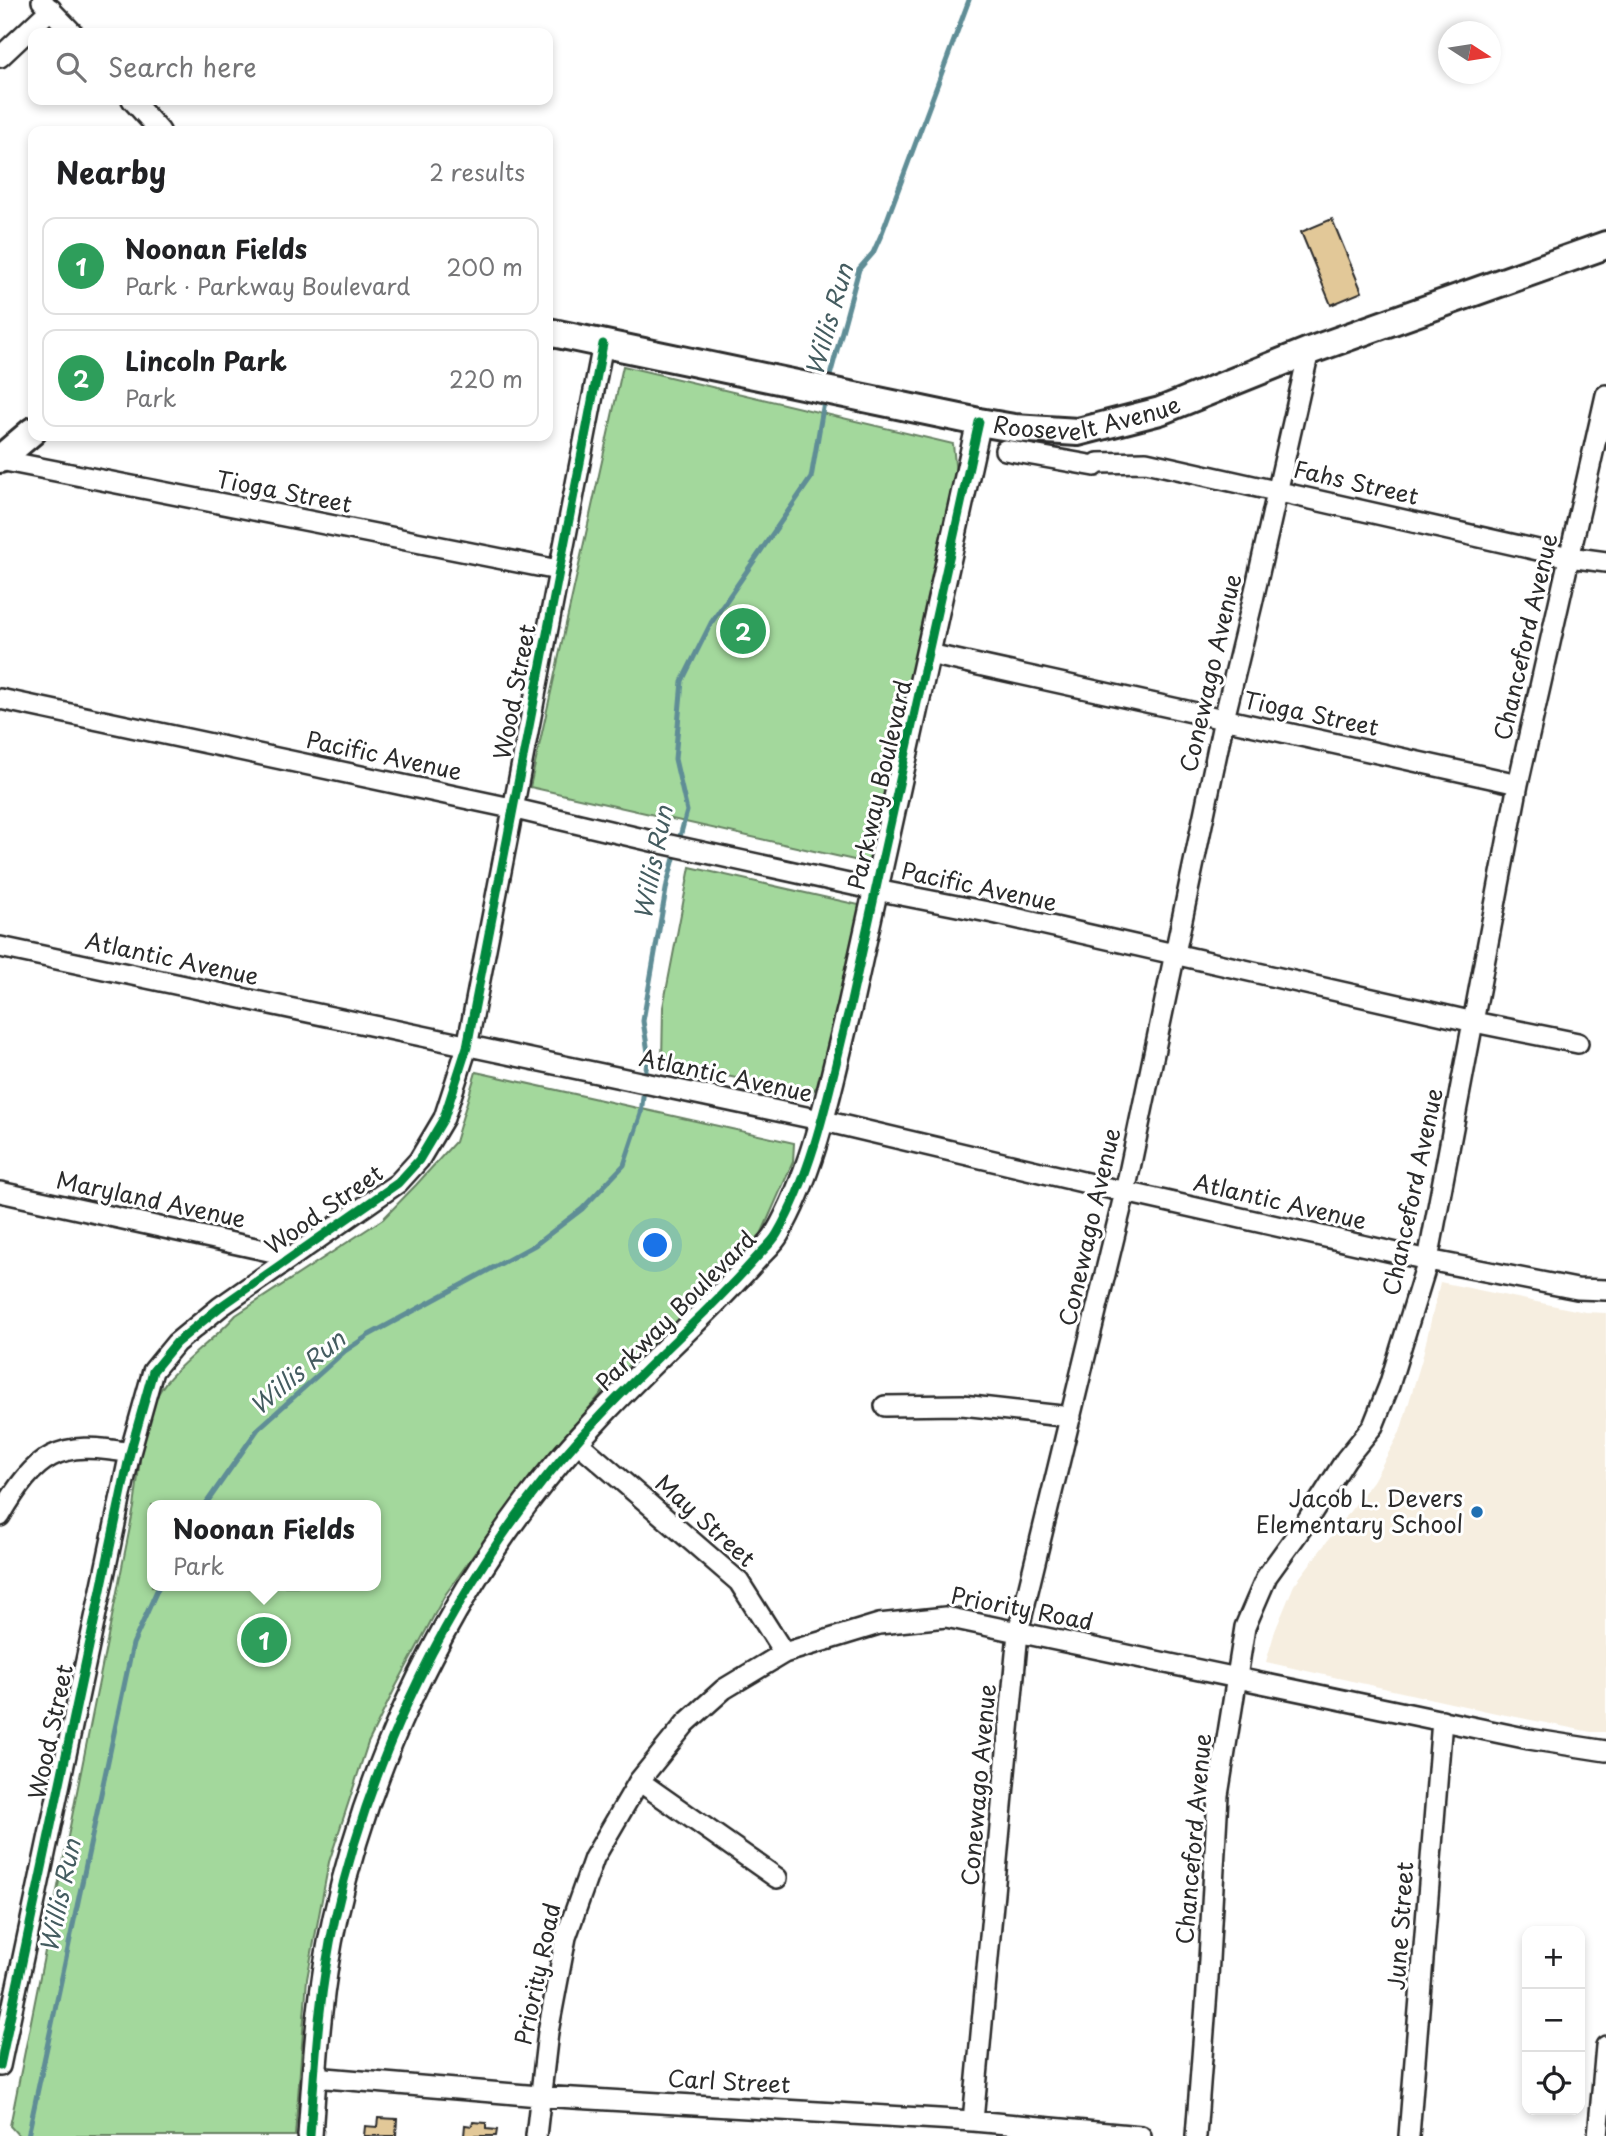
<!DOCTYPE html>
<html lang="en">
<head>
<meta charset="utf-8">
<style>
  body { margin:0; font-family:"Playpen Sans",sans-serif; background:#f2f2f2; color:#202124 }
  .controls { position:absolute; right:21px; bottom:21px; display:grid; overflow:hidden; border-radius:14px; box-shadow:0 4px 10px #0003 }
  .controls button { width:63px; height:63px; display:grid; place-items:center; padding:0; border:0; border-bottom:2px solid #e0e0e0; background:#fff; color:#202124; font:35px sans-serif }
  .compass { position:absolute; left:1438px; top:21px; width:63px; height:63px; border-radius:50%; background:#fff; box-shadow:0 4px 10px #0003; rotate:102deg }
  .you { position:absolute; left:656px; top:1246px; width:24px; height:24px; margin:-18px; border:5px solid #fff; border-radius:50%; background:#1a73e8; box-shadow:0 0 0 10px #1a73e833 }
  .badge { display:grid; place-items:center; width:46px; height:46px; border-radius:50%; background:#2563eb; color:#fff; font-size:23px; font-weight:700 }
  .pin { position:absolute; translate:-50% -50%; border:4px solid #fff; box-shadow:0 2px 7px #0006 }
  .popup { position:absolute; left:147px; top:1500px; width:234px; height:91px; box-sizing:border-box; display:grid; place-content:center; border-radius:14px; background:#fff; filter:drop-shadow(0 2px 5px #0005); font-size:23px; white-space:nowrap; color:#757577 }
  .popup b { font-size:26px; color:#202124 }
  .popup::after { content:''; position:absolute; left:50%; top:100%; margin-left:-14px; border:14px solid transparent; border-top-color:#fff }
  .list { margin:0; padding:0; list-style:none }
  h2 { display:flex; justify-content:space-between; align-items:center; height:91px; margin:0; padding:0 28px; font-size:30px }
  h2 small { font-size:23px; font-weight:400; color:#757577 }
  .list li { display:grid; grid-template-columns:46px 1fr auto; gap:21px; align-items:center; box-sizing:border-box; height:98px; margin:0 14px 14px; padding:0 14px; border:2px solid #e0e0e0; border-radius:14px }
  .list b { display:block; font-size:26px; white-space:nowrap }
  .list p { margin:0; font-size:23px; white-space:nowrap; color:#757577 }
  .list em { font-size:23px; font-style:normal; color:#757577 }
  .icon { flex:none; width:38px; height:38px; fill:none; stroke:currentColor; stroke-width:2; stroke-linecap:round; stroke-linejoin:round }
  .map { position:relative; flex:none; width:1606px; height:2136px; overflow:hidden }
  .search { position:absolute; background:#fff; box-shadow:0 4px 10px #0003; left:28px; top:28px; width:525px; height:77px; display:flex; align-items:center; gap:18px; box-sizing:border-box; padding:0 24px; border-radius:14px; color:#757577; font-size:26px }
  .panel { position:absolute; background:#fff; box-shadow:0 4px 10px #0003; left:28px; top:126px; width:525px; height:315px; border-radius:14px }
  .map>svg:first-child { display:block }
</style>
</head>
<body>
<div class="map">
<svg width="1606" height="2136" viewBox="0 0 1606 2136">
  <rect width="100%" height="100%" fill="#fff"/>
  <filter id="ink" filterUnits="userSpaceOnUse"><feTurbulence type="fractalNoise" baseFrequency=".0143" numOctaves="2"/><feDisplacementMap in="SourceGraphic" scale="14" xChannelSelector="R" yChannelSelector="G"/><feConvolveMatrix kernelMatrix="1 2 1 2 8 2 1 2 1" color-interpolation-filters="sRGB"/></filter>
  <g filter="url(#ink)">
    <path fill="#f6eee0" d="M1440,1282l145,30 21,1v419h-15l-95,-19 -230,-51 9,-31 19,-46 79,-104 27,-49 22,-73z"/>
    <path fill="#a3d89c" stroke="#678264" stroke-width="2" fill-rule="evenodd" d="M623,366l330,78 3,31 -84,389 -342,-77z
      M690,867l169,38v14l-36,161 -12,13 -149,-30 1,-56z
      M476,1072l318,71 -1,19 -34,77 -56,61 -89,78 -102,123 -67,94 -49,91 -28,57 -39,119 -22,117 -12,157h-276l-9,-10 124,-619c6,-39 7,-94 32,-125 21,-25 49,-43 70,-67l147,-96 33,-34 39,-43zM152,1505h224v81h-224z"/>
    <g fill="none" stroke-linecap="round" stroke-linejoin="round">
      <path stroke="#5e8d96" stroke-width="5" d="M828,383l31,-114 14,-16 9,-20 87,-233
        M645,1078l3,-26 -5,-31 24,-137 20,-73 -12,-52 7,-78 29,-58 100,-145 14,-82
        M205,1505l53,-76 87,-78 24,-16 166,-90 47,-36 42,-44 17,-51 3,-26
        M28,2136l105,-492 26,-58"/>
    </g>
    <path fill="#e2c898" stroke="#2b2b2b" stroke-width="2" d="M1332,219l30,73 -31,13 -30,-73z
      M378,2118l19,1 -1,17h-32l1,-10 12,1z
      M473,2122l13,1v6l11,1 -1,6h-32l1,-11 7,1z"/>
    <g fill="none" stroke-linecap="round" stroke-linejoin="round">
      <g stroke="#2b2b2b" stroke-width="24">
        <path id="minor" d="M42,1l31,32
          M0,57l51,-48
          M132,100l28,31
          M1005,450l90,16 3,-3 48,-1 423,95 37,5
          M0,460l558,110
          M929,654l589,130
          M0,699l511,109 145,34 220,48 117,23 481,109 104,21
          M0,947l820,173 305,72 303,68 149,29 29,1
          M0,1192l292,64
          M885,1406l77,-1 109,12
          M576,1441l163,141 45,71
          M0,1516c36,-62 58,-77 130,-63
          M639,1781l138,97
          M0,2066l130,-613 23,-82 23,-28 44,-36 178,-124 21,-23 25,-42 23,-71 136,-703
          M314,2077l225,19 434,25 168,15
          M973,2121l45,-489 107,-440 99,-473 28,-115 57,-253
          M536,2136l12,-104 18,-95 28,-79 45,-77 47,-58 38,-34 60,-36 95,-29 67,-7 583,122 77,12
          M1196,2136l12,-158 10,-183 27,-168 22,-51 39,-54 40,-63 27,-33 16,-40 39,-126 90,-476 88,-389
          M1409,2136l33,-416
          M1598,2136l8,-90"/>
      </g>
      <g stroke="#2b2b2b" stroke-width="28">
        <path id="tertiary" d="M310,2136c5,-73 9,-146 25,-218 33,-149 100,-293 191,-415 47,-63 102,-117 158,-171 25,-24 49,-48 72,-74 7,-8 16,-15 21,-24 39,-67 54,-154 73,-228l129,-584"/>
      </g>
      <g stroke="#2b2b2b" stroke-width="32">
        <g id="secondary">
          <path id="s1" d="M548,332l431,90 35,6 64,4 82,-21 149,-60 297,-106"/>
          <path d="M0,459l33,-28"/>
        </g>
      </g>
      <use href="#minor" stroke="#fff" stroke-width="19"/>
      <use href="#tertiary" stroke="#fff" stroke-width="23"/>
      <use href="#secondary" stroke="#fff" stroke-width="26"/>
      <g stroke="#fff" stroke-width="13">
        <path id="cycleway" d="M0,2066l130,-613 23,-82 23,-28 44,-36 178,-124 21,-23 25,-42 23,-71 136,-703
          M310,2136c5,-73 9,-146 25,-218 33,-149 100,-293 191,-415 47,-63 102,-117 158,-171 25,-24 49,-48 72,-74 7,-8 16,-15 21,-24 39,-67 54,-154 73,-228l129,-584"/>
      </g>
      <use href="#cycleway" stroke="#00873e" stroke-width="9"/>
    </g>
  </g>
  <circle fill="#1f6fb2" stroke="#fff" stroke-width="2.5" cx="1477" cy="1512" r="7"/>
  <g text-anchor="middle" stroke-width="6" stroke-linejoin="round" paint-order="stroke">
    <g font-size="23" fill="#2b2b2b" stroke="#fff">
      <text dy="8" stroke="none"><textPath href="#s1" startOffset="550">Roosevelt Avenue</textPath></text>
      <text transform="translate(1356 483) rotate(13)" y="8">Fahs Street</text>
      <text transform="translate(284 492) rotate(11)" y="8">Tioga Street</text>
      <text transform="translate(1526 637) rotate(-77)" y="8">Chanceford Avenue</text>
      <text transform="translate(1211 673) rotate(-77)" y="8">Conewago Avenue</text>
      <text transform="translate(515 692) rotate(-79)" y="8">Wood Street</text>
      <text transform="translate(1311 714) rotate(12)" y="8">Tioga Street</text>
      <text transform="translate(384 756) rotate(12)" y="8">Pacific Avenue</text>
      <text transform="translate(880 785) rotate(-77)" y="8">Parkway Boulevard</text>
      <text transform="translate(979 887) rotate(12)" y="8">Pacific Avenue</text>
      <text transform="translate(172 959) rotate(12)" y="8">Atlantic Avenue</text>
      <text transform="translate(726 1076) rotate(12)" y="8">Atlantic Avenue</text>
      <text transform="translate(1413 1192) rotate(-78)" y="8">Chanceford Avenue</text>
      <text transform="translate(151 1200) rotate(12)" y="8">Maryland Avenue</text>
      <text transform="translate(1280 1202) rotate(13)" y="8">Atlantic Avenue</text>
      <text transform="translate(324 1210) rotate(-35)" y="8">Wood Street</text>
      <text transform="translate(1090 1227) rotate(-77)" y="8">Conewago Avenue</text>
      <text transform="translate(676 1311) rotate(-45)" y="8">Parkway Boulevard</text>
      <text transform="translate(705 1521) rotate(42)" y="8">May Street</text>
      <text transform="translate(1022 1609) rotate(11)" y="8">Priority Road</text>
      <text transform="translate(51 1732) rotate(-78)" y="8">Wood Street</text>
      <text transform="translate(979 1785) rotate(-85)" y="8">Conewago Avenue</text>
      <text transform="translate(1194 1839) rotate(-85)" y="8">Chanceford Avenue</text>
      <text transform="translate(1401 1926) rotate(-86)" y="8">June Street</text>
      <text transform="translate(538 1974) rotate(-78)" y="8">Priority Road</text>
      <text transform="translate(729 2082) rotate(3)" y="8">Carl Street</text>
    </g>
    <g font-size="23" fill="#2b2b2b" stroke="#fff" text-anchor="end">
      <text x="1463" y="1507">Jacob L. Devers<tspan x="1463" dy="26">Elementary School</tspan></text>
    </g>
    <g font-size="24" font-style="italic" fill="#445c60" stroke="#fff">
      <text transform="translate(830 320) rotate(-74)" y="8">Willis Run</text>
      <text transform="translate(654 863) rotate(-79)" y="8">Willis Run</text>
      <text transform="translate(298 1373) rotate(-40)" y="8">Willis Run</text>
      <text transform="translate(61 1896) rotate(-78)" y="8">Willis Run</text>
    </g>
  </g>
</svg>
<div class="controls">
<button>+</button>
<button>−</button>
<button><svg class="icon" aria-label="locate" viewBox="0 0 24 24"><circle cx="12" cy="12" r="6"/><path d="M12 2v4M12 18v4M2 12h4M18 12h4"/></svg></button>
</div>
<svg class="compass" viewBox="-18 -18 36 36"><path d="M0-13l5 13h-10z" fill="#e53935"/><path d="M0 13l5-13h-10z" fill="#757577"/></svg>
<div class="you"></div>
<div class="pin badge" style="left:264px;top:1640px;background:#2e9e5b">1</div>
<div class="popup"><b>Noonan Fields</b>Park</div>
<div class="pin badge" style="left:743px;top:631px;background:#2e9e5b">2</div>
<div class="search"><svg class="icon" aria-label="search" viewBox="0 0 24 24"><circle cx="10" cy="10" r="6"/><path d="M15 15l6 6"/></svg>Search here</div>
<section class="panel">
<h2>Nearby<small>2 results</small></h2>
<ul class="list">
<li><span class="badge" style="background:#2e9e5b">1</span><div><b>Noonan Fields</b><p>Park · Parkway Boulevard</p></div><em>200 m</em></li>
<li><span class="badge" style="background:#2e9e5b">2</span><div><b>Lincoln Park</b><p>Park</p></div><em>220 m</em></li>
</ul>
</section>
</div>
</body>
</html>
